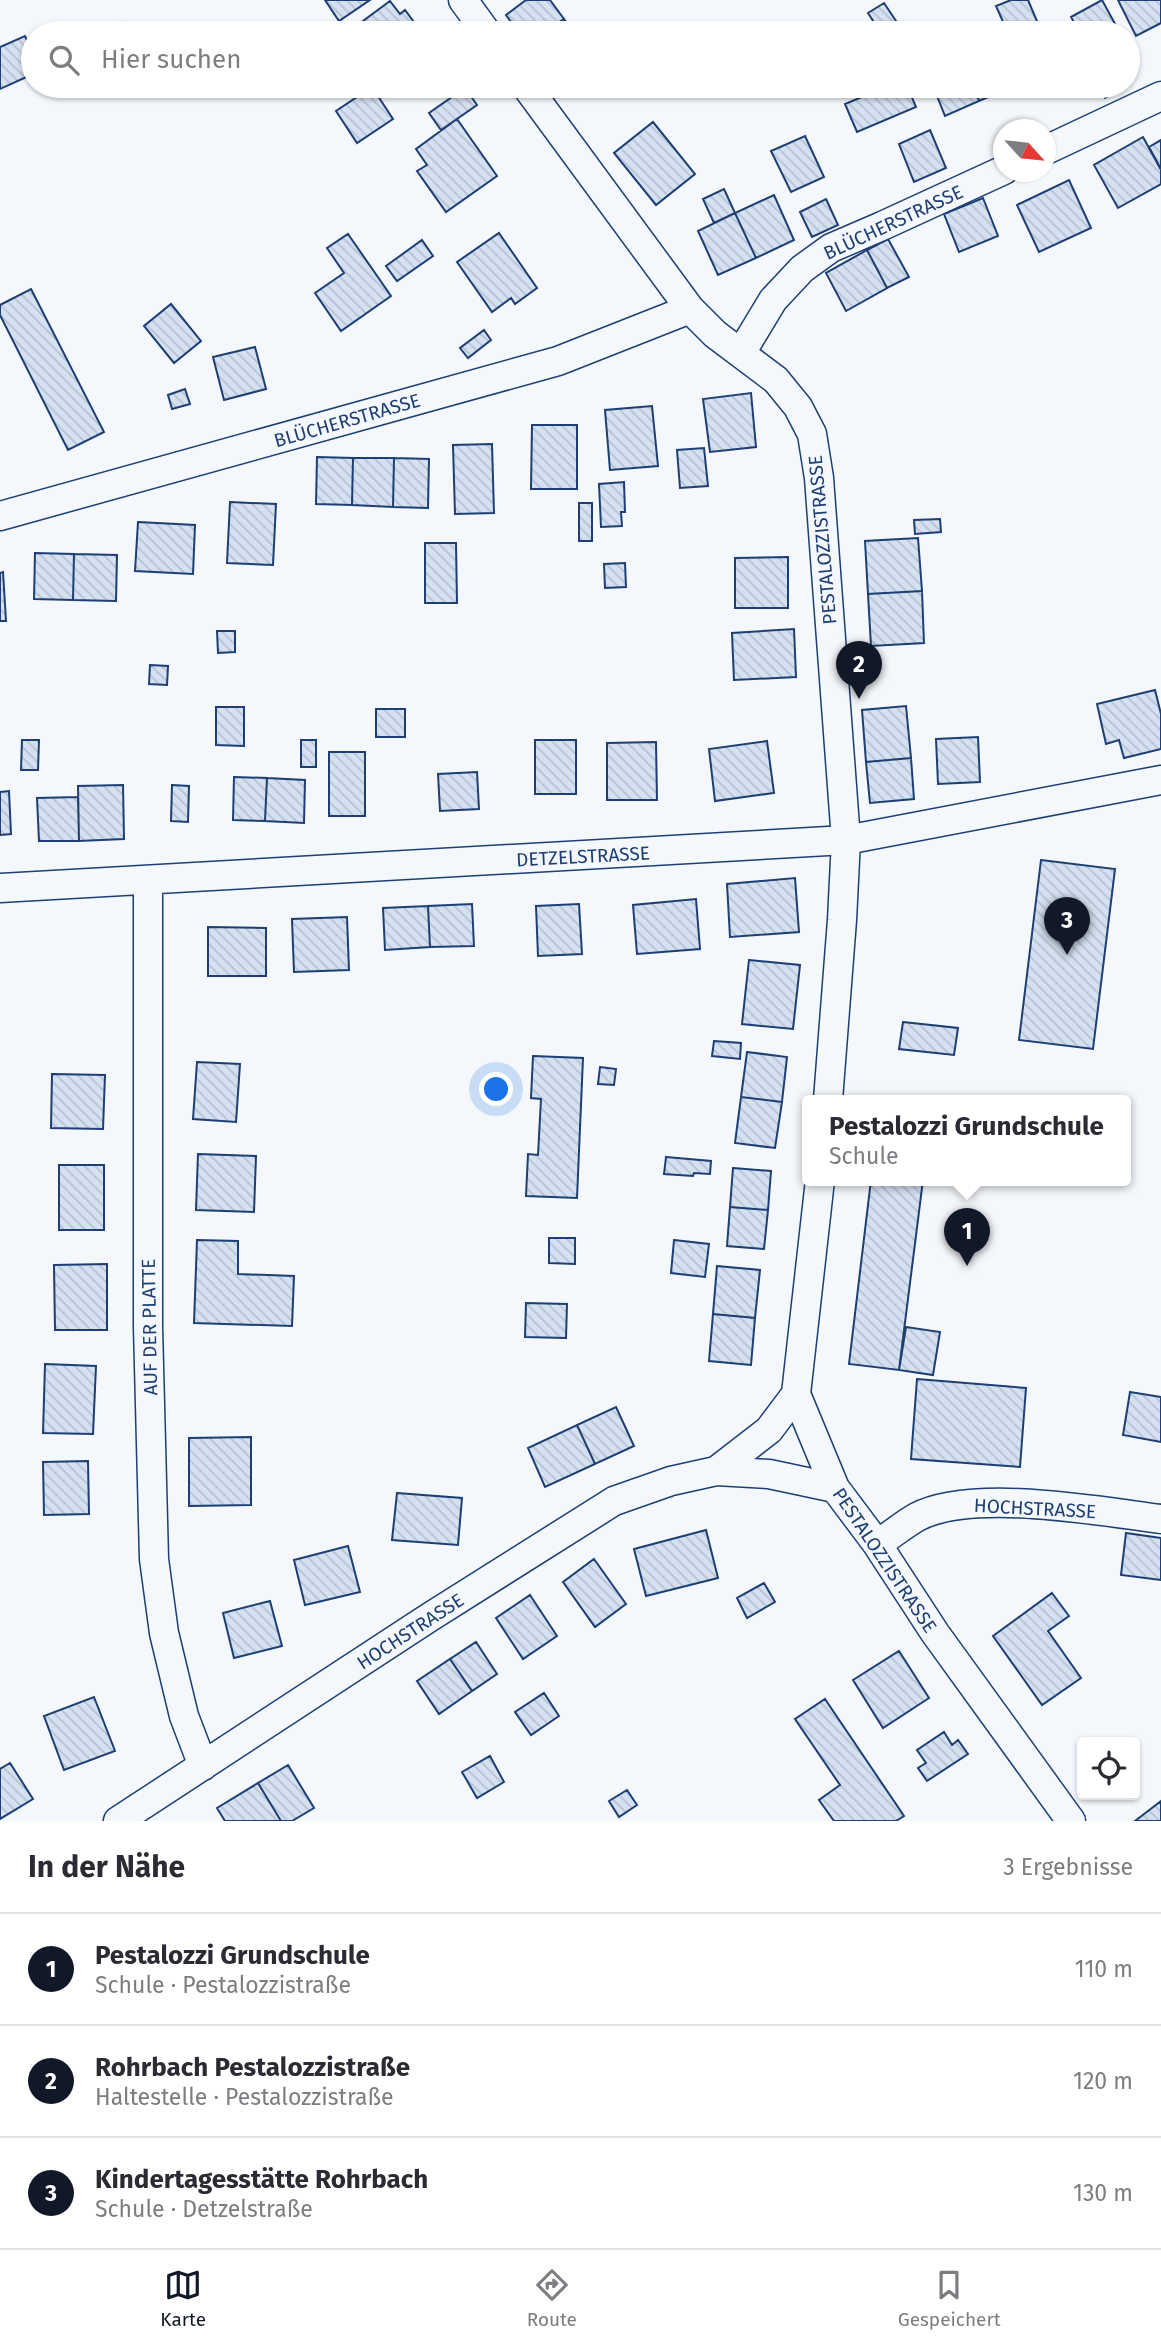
<!DOCTYPE html>
<html lang="de">
<head>
<meta charset="utf-8">
<style>
  body { margin:0; font-family:"Fira Sans",sans-serif; background:#f2f2f3; color:#2b2b33 }
  .controls { position:absolute; right:21px; bottom:21px; display:grid; overflow:hidden; border-radius:7px; box-shadow:0 2px 5px #0004 }
  .controls button { width:63px; height:63px; display:grid; place-items:center; padding:0; border:0; border-bottom:2px solid #e1e1e2; background:#fff; color:#2b2b33; font:35px sans-serif }
  .compass { position:absolute; left:993px; top:119px; width:63px; height:63px; border-radius:50%; background:#fff; box-shadow:0 2px 5px #0004; rotate:117deg }
  .you { position:absolute; left:497px; top:1090px; width:24px; height:24px; margin:-18px; border:5px solid #fff; border-radius:50%; background:#1a73e8; box-shadow:0 0 0 10px #1a73e833 }
  .badge { display:grid; place-items:center; width:46px; height:46px; border-radius:50%; background:#111827; color:#fff; font-size:23px; font-weight:700 }
  .pin { position:absolute; translate:-50% -58px; filter:drop-shadow(0 2px 4px #0008) }
  .pin::after { content:''; position:absolute; top:37px; width:24px; height:21px; background:inherit; clip-path:polygon(0 0,100% 0,50% 100%) }
  .popup { position:absolute; left:802px; top:1095px; width:329px; height:91px; box-sizing:border-box; display:grid; place-content:center; border-radius:7px; background:#fff; filter:drop-shadow(0 2px 5px #0005); font-size:23px; white-space:nowrap; color:#7c7c81 }
  .popup b { font-size:26px; color:#2b2b33 }
  .popup::after { content:''; position:absolute; left:50%; top:100%; margin-left:-14px; border:14px solid transparent; border-top-color:#fff }
  .list { margin:0; padding:0; list-style:none }
  h2 { display:flex; justify-content:space-between; align-items:center; height:91px; margin:0; padding:0 28px; font-size:30px }
  h2 small { font-size:23px; font-weight:400; color:#7c7c81 }
  .list li { display:grid; grid-template-columns:46px 1fr auto; gap:21px; align-items:center; box-sizing:border-box; height:112px; padding:0 28px; border-top:2px solid #e1e1e2 }
  .list b { display:block; font-size:26px; white-space:nowrap }
  .list p { margin:0; font-size:23px; white-space:nowrap; color:#7c7c81 }
  .list em { font-size:23px; font-style:normal; color:#7c7c81 }
  .icon { flex:none; width:38px; height:38px; fill:none; stroke:currentColor; stroke-width:2; stroke-linecap:round; stroke-linejoin:round }
  .map { position:relative; flex:none; width:1161px; height:1821px; overflow:hidden }
  .search { position:absolute; background:#fff; box-shadow:0 2px 5px #0004; left:21px; right:21px; top:21px; height:77px; display:flex; align-items:center; gap:18px; box-sizing:border-box; padding:0 24px; border-radius:38px; color:#7c7c81; font-size:26px }
  .sheet { height:427px; background:#fff }
  nav { display:flex; justify-content:space-around; align-items:center; box-sizing:border-box; height:98px; border-top:2px solid #e1e1e2; background:#fff; font-size:19px; color:#7c7c81 }
  nav a { display:grid; justify-items:center; gap:4px }
  nav .on { color:#111827 }
  .map>svg:first-child { display:block }
</style>
</head>
<body>
<div class="map">
<svg width="1161" height="1821" viewBox="0 0 1161 1821">
  <defs>
    <pattern id="building-back-hatch" width="6" height="6" patternUnits="userSpaceOnUse" patternTransform="scale(1.75)"><rect width="6" height="6" fill="#d5e0f0"/><path d="M-1 5l2 2M0 0l6 6M5-1l2 2" fill="none" stroke="#b6c1d1"/></pattern>
  </defs>
  <rect width="100%" height="100%" fill="#f4f7fb"/>
  <path fill="url(#building-back-hatch)" stroke="#1d3f73" stroke-width="2" d="M325,0h45l-31,21z
    M526,0h24l14,19 -20,14h-25l-13,-18z
    M1011,0h17l14,33h-34l-12,-27z
    M1102,0l18,33h-40l-9,-16z
    M1118,0h43v23l-25,13z
    M390,1l10,13 5,-4 17,23h-50l-9,-12z
    M884,3l18,27 -4,3h-17l-13,-20z
    M564,19l10,14h-30z
    M125,22l2,11h-56z
    M25,36l8,19v19l-33,15v-42z
    M888,86h19l9,21 -59,25 -12,-28z
    M933,86h40l6,15 -34,15z
    M973,86h42l-36,15z
    M1097,86h28l-20,12z
    M372,87l21,32 -36,24 -21,-32z
    M465,88l12,17 -36,25 -12,-17z
    M457,119l40,57 -51,36 -29,-41 10,-6 -11,-16z
    M653,122l42,52 -39,31 -42,-52z
    M930,130l16,38 -32,14 -15,-38z
    M805,136l19,41 -33,15 -20,-41z
    M1143,137l18,33v14l-43,24 -24,-43z
    M1161,140v29l-12,-22z
    M1069,180l22,48 -52,24 -22,-47z
    M724,189l11,24 -21,10 -11,-24z
    M774,195l20,45 -38,18 -21,-45z
    M983,198l15,38 -39,16 -15,-38z
    M826,199l12,26 -26,12 -12,-25z
    M735,213l21,45 -38,17 -20,-44z
    M499,233l38,55 -22,16 -4,-6 -19,14 -35,-50z
    M348,234l43,62 -50,35 -26,-38 29,-20 -17,-25z
    M888,239l21,38 -22,11 -20,-38z
    M422,240l11,16 -36,25 -11,-15z
    M867,250l20,38 -41,23 -20,-38z
    M31,289l73,143 -36,18 -68,-135v-10z
    M171,304l30,37 -27,22 -30,-37z
    M484,330l7,10 -23,18 -8,-10z
    M255,347l11,42 -42,11 -11,-43z
    M185,389l5,15 -18,5 -4,-14z
    M751,393l5,54 -46,5 -7,-53z
    M652,406l6,60 -48,4 -5,-60z
    M532,425h45v64h-46z
    M492,444l2,69 -39,1 -2,-69z
    M704,448l4,38 -28,2 -3,-38z
    M317,457l36,1 -1,47 -36,-1z
    M353,458h41l-1,49 -41,-2z
    M394,458l35,1 -1,49 -35,-1z
    M624,482l1,30h-4l1,14 -21,1 -2,-43z
    M230,502l46,2 -3,61 -46,-2z
    M579,503h13v38h-13z
    M940,519l1,13 -26,2 -1,-14z
    M138,522l57,3 -2,49 -58,-3z
    M918,538l4,53 -54,3 -3,-53z
    M425,543h31l1,60h-32z
    M35,553l39,1 -1,46 -39,-1z
    M74,554l43,1 -1,46 -43,-1z
    M788,557v51h-53v-50z
    M625,563l1,24 -21,1 -1,-24z
    M3,572l3,49h-6v-48z
    M922,591l2,52 -53,3 -3,-52z
    M794,629l2,48 -62,3 -2,-47z
    M217,631h18v21l-17,1z
    M150,665l18,1 -1,19 -18,-1z
    M1155,690l6,24v35l-37,9 -5,-18 -13,4 -9,-40z
    M906,706l5,52 -45,4 -4,-52z
    M216,707h28v39l-28,-1z
    M376,709h29v28h-29z
    M978,737l2,45 -42,2 -2,-45z
    M22,740h17l-1,30h-17z
    M301,740h15v27h-15z
    M535,740h41v54h-41z
    M767,741l7,52 -59,8 -6,-52z
    M656,742l1,58h-50v-57z
    M329,752h36v64h-36z
    M911,758l3,41 -44,4 -4,-41z
    M477,772l2,37 -39,2 -2,-37z
    M234,777l33,1 -2,43 -32,-1z
    M267,778l38,2 -1,43 -39,-2z
    M123,785l1,54 -45,2 -1,-55z
    M172,785l17,1 -1,36 -17,-1z
    M9,791l2,43 -11,1v-43z
    M78,797l1,44h-40l-2,-43z
    M1041,860l74,9 -22,180 -74,-9z
    M795,878l4,54 -69,5 -3,-53z
    M696,899l4,50 -63,5 -4,-49z
    M472,904l2,42 -44,1 -2,-41z
    M579,904l3,50 -44,2 -2,-50z
    M428,906l2,41 -45,3 -2,-42z
    M347,917l2,53 -55,2 -2,-53z
    M208,927l58,1v48h-58z
    M749,960l51,5 -7,64 -51,-5z
    M903,1022l55,6 -4,27 -55,-6z
    M714,1041l27,2 -1,16 -28,-3z
    M747,1052l40,5 -5,45 -41,-5z
    M533,1056l50,2 -6,140 -51,-2 2,-42 10,1 3,-56 -10,-1z
    M197,1062l43,2 -4,58 -43,-3z
    M600,1067l16,2 -2,16 -16,-1z
    M52,1074l53,1 -2,54 -52,-1z
    M741,1097l41,5 -7,46 -40,-5z
    M198,1154l58,2 -2,56 -58,-2z
    M666,1157l45,4 -1,13 -16,-1 -1,3 -29,-2z
    M59,1165h45v65h-45z
    M733,1168l38,3 -3,39 -38,-3z
    M871,1180h52l-24,190 -50,-6z
    M730,1207l38,3 -4,39 -37,-3z
    M549,1238h26v26l-26,-1z
    M197,1240l41,1v33l56,2 -2,50 -98,-3z
    M674,1240l35,4 -4,33 -34,-4z
    M107,1264v66h-52l-1,-65z
    M717,1266l43,4 -5,48 -42,-4z
    M526,1303l41,1 -1,34 -41,-1z
    M713,1314l42,4 -4,47 -42,-4z
    M906,1327l34,5 -7,43 -34,-5z
    M45,1364l51,2 -3,68 -50,-1z
    M917,1379l109,9 -6,79 -109,-8z
    M1130,1392l31,5v45l-38,-7z
    M616,1407l18,39 -39,18 -18,-39z
    M577,1425l18,39 -50,23 -17,-39z
    M251,1437v68l-62,1v-68z
    M88,1461l1,53 -45,1 -1,-53z
    M397,1493l65,5 -4,47 -66,-5z
    M706,1530l12,48 -72,18 -12,-47z
    M1126,1533l35,5v42l-40,-5z
    M348,1546l12,46 -55,13 -11,-45z
    M594,1559l32,45 -31,23 -32,-45z
    M764,1583l11,19 -28,16 -10,-20z
    M1052,1593l17,23 -21,15 33,47 -39,27 -49,-69z
    M530,1595l27,41 -34,23 -27,-41z
    M270,1601l12,45 -48,12 -11,-45z
    M476,1642l21,32 -25,17 -22,-32z
    M899,1651l30,47 -46,30 -30,-48z
    M450,1659l22,32 -33,23 -22,-33z
    M544,1693l15,23 -28,19 -16,-23z
    M94,1697l21,54 -51,19 -20,-54z
    M825,1699l79,117 -8,5h-62l-15,-21 21,-15 -45,-66z
    M944,1732l8,13 6,-5 10,14 -41,27 -9,-13 8,-5 -9,-13z
    M490,1756l14,26 -27,16 -15,-26z
    M10,1763l23,36 -33,20v-50z
    M288,1765l26,43 -22,13h-11l-23,-38z
    M258,1783l23,38h-56l-8,-13z
    M627,1790l10,15 -18,12 -10,-16z
    M1161,1801v20h-26z"/>
  <g fill="none" stroke-linecap="round" stroke-linejoin="round">
    <g stroke="#1d3f73" stroke-width="31">
      <path id="minor" d="M463,0l24,33
        M526,86l164,223 25,25 61,46 22,27 14,27 7,44 27,362 -4,80 -14,180
        M1046,150l115,-54
        M741,353l32,-53 29,-31 29,-21 51,-22 122,-56
        M0,516l558,-155 132,-52
        M148,881v446l6,232 10,74 20,83 19,50
        M0,888l846,-48 315,-60
        M820,1180l-24,214 39,94 42,56 58,89 136,188
        M716,1471l53,3 66,14
        M877,1544c13,-8 26,-19 40,-27 55,-29 182,-6 244,2
        M118,1821l312,-204 184,-116 57,-20 45,-10 53,-41 27,-36"/>
    </g>
    <use href="#minor" stroke="#f4f7fb" stroke-width="28"/>
  </g>
  <g text-anchor="middle" stroke-width="5" stroke-linejoin="round" paint-order="stroke">
    <g font-size="19" fill="#1d3f73" stroke="#f4f7fb">
      <text transform="translate(893 222) rotate(-25)" y="7">BLÜCHERSTRASSE</text>
      <text transform="translate(347 420) rotate(-16)" y="7">BLÜCHERSTRASSE</text>
      <text transform="translate(822 540) rotate(-95)" y="7">PESTALOZZISTRASSE</text>
      <text transform="translate(583 856) rotate(-3)" y="7">DETZELSTRASSE</text>
      <text transform="translate(149 1327) rotate(-91)" y="7">AUF DER PLATTE</text>
      <text transform="translate(1035 1508) rotate(3)" y="7">HOCHSTRASSE</text>
      <text transform="translate(885 1560) rotate(56)" y="7">PESTALOZZISTRASSE</text>
      <text transform="translate(410 1631) rotate(-33)" y="7">HOCHSTRASSE</text>
    </g>
  </g>
</svg>
<div class="controls">
<button><svg class="icon" aria-label="locate" viewBox="0 0 24 24"><circle cx="12" cy="12" r="6"/><path d="M12 2v4M12 18v4M2 12h4M18 12h4"/></svg></button>
</div>
<svg class="compass" viewBox="-18 -18 36 36"><path d="M0-13l5 13h-10z" fill="#e53935"/><path d="M0 13l5-13h-10z" fill="#7c7c81"/></svg>
<div class="you"></div>
<div class="pin badge" style="left:967px;top:1266px">1</div>
<div class="popup"><b>Pestalozzi Grundschule</b>Schule</div>
<div class="pin badge" style="left:859px;top:699px">2</div>
<div class="pin badge" style="left:1067px;top:955px">3</div>
<div class="search"><svg class="icon" aria-label="search" viewBox="0 0 24 24"><circle cx="10" cy="10" r="6"/><path d="M15 15l6 6"/></svg>Hier suchen</div>
</div>
<section class="sheet">
<h2>In der Nähe<small>3 Ergebnisse</small></h2>
<ul class="list">
<li><span class="badge">1</span><div><b>Pestalozzi Grundschule</b><p>Schule · Pestalozzistraße</p></div><em>110 m</em></li>
<li><span class="badge">2</span><div><b>Rohrbach Pestalozzistraße</b><p>Haltestelle · Pestalozzistraße</p></div><em>120 m</em></li>
<li><span class="badge">3</span><div><b>Kindertagesstätte Rohrbach</b><p>Schule · Detzelstraße</p></div><em>130 m</em></li>
</ul>
</section>
<nav>
<a class="on"><svg class="icon" aria-label="map" viewBox="0 0 24 24"><path d="M3 6l6-2 6 2 6-2v14l-6 2-6-2-6 2zM9 4v14M15 6v14"/></svg>Karte</a>
<a><svg class="icon" aria-label="directions" viewBox="0 0 24 24"><path d="M12 3l9 9-9 9-9-9zM9 14v-3h6M13 9l2 2-2 2"/></svg>Route</a>
<a><svg class="icon" aria-label="saved" viewBox="0 0 24 24"><path d="M7 4h10v16l-5-4-5 4z"/></svg>Gespeichert</a>
</nav>
</body>
</html>
